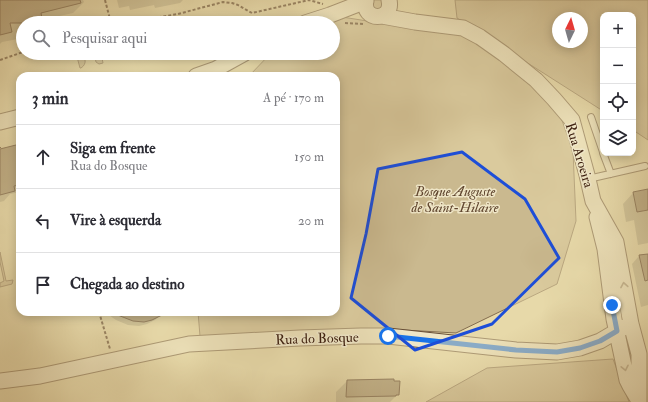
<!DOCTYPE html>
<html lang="pt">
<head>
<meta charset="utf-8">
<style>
  body { margin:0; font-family:"IM FELL Double Pica",serif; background:#f2f2f3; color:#2b2b33 }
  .controls { position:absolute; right:12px; top:12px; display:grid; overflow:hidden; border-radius:8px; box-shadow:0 2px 10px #0003 }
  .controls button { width:36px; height:36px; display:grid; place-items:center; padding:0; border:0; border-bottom:1px solid #e1e1e2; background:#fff; color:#2b2b33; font:20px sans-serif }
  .compass { position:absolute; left:552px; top:12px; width:36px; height:36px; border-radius:50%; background:#fff; box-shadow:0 2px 10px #0003; rotate:5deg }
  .stop { position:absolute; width:12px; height:12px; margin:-9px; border:3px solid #1a73e8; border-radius:50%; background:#fff }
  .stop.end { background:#1a73e8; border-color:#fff; box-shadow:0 1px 4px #0008 }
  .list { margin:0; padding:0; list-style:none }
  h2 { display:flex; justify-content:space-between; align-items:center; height:52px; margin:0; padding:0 16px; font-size:17px }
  h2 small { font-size:13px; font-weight:400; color:#7c7c81 }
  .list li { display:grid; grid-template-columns:26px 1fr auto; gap:12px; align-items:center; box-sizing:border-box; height:64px; padding:0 16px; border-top:1px solid #e1e1e2 }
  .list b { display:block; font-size:15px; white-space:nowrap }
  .list p { margin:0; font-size:13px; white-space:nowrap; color:#7c7c81 }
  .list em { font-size:13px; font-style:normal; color:#7c7c81 }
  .icon { flex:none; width:22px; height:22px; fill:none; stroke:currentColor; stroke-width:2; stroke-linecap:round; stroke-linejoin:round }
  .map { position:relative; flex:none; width:648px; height:402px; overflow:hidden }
  .search { position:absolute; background:#fff; box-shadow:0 2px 10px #0003; left:16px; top:16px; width:324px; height:44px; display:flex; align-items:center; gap:10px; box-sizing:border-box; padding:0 14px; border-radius:22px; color:#7c7c81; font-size:15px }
  .panel { position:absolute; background:#fff; box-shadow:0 2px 10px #0003; left:16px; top:72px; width:324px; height:244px; border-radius:12px }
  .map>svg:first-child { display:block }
</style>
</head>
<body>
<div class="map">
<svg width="648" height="402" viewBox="0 0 648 402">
  <rect width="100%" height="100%" fill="#e7d9a9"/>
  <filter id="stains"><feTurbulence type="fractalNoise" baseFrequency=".005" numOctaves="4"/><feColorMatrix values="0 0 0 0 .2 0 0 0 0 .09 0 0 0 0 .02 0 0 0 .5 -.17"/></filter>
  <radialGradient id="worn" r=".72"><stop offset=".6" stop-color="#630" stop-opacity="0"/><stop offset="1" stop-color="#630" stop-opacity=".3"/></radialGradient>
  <path fill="#cab98f" stroke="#836c4f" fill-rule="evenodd" d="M371,0h12l2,5 -8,8 -7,-11z
    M455,0h193v140l-15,-10v-115h-30v96l-146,-93zM558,18h24v24h-24z
    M342,17l57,9 58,2 98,73 18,50 3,70 -19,63 -101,49 -70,-4 -186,7 -2,-24h138v-236h-87l22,-23h62v-30h-8z
    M76,53l5,1c5,4 6,10 0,14h-1z
    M94,53h7l2,10 -4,1 -3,-2z
    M0,252l6,29 7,-1 -1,4 -12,3v-4l4,-2 -4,-19z
    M613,359l16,43h-203l61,-34z"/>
  <path fill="#0003" d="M0,0h83l1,2 -11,11 -32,7 1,3h-19v15l-21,4 -2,2z
    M117,0h66l-3,3 -25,5 -1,-3 -24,5 -1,-4 -10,2z
    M20,145v47l-10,2 -6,7 -4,1v-52z
    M648,190v53l-10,2 -4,-25 -8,2 -3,-18 10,-11z
    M648,255v50l-7,2 -9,-43 7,-8z
    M106,312h58l-9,8 -8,4 -8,2 -11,-1 -12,-5 -10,-7z
    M347,381l51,13 -8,8h-54v-10z"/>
  <path fill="#95805f" stroke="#3c1f0f" d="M0,0h80l1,3 -40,10 2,10h-33l2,9 -12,3z
    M20,144v41l-6,1 1,5 -15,4v-46z
    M648,189v21l-11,2 -4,-20z
    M648,254v26l-3,1 -6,-26z
    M110,312h58l-16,8 -8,2 -11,-1z
    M394,379v2h6l-1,14h-3v1l-50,1 1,-17z"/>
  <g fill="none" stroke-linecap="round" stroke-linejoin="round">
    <g stroke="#674e36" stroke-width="8">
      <path id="service" d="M591,117l12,35
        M603,153l8,21
        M588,179l57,-13"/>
    </g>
    <g stroke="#674e36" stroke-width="17">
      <path id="tertiary" d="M366,0c-5,22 28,22 23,0
        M382,16l33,6 48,6 17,9 24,17 32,26 18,19 18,21 15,55 6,26 23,41 15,82 8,30v48
        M305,23l25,-8 36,-14
        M196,76l20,-7 29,-16
        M0,122l20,-5
        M597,217l8,32 9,70 13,61 3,6 9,15
        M0,381l40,-5 149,-32 111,-6 61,-2h27l128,14 41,2 23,-4 20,-7 17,-10 14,-7"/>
    </g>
    <path stroke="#3c1f0f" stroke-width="2" stroke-dasharray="3 2" stroke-linecap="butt" d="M105,0l6,23
      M134,23l26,-6 18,-3 45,-12 9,1 6,2 14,8 57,-13 14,4
      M345,23l18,1
      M0,60l23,-8
      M0,147v1
      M99,312l11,37"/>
    <use href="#service" stroke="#efe6c7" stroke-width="6"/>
    <use href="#tertiary" stroke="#efe6c7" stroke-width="15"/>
  </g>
  <defs><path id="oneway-chevron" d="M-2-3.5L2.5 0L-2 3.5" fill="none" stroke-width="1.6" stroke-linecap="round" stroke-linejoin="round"/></defs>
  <g stroke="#9e8c74">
    <use href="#oneway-chevron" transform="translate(624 285) rotate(-100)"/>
    <use href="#oneway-chevron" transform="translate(625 368) rotate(78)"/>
  </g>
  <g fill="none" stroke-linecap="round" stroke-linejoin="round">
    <path stroke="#1a73e8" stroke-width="5" d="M388,336l128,14 41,2 23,-4 20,-7 17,-10 -5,-26"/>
  </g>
  <path d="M0 0H648V402H0ZM462,152l63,47 34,59 -67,66 -77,26 -64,-52 15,-64 12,-65z" fill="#e7d9a9" fill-opacity=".55" fill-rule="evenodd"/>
  <path fill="none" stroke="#1d4ed8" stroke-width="3" stroke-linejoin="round" d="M462,152l63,47 34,59 -67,66 -77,26 -64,-52 15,-64 12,-65z"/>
  <g text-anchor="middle" stroke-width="3" stroke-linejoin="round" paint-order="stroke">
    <g font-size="14" fill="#3c1f0f" stroke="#efe6c7">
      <text transform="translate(580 155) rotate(73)" y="5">Rua Aroeira</text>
      <text transform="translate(317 338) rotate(-2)" y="5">Rua do Bosque</text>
    </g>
    <g font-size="14" font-style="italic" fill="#60462f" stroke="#efe6c7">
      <text x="455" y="196">Bosque Auguste<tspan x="455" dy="16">de Saint-Hilaire</tspan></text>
    </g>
  </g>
  <rect width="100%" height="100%" filter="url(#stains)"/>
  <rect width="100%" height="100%" fill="url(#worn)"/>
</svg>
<div class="controls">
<button>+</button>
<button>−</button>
<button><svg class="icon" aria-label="locate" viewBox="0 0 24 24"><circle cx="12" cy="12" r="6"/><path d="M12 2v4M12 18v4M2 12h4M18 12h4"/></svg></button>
<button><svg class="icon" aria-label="layers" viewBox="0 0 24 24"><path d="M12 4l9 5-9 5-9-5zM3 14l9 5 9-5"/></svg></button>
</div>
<svg class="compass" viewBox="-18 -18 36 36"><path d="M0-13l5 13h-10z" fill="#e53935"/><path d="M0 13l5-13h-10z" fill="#7c7c81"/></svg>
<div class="stop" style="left:388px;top:336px"></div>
<div class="stop end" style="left:612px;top:305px"></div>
<div class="search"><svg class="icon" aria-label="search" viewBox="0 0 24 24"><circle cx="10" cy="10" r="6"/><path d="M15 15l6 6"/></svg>Pesquisar aqui</div>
<section class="panel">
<h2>3 min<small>A pé · 170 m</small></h2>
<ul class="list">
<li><svg class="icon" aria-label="ahead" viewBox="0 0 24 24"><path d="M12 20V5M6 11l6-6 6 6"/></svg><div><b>Siga em frente</b><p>Rua do Bosque</p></div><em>150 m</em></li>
<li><svg class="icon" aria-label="left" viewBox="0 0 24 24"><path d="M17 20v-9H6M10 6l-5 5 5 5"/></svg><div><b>Vire à esquerda</b></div><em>20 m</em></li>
<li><svg class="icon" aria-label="arrive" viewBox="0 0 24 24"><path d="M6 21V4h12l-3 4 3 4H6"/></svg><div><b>Chegada ao destino</b></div></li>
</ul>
</section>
</div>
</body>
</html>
